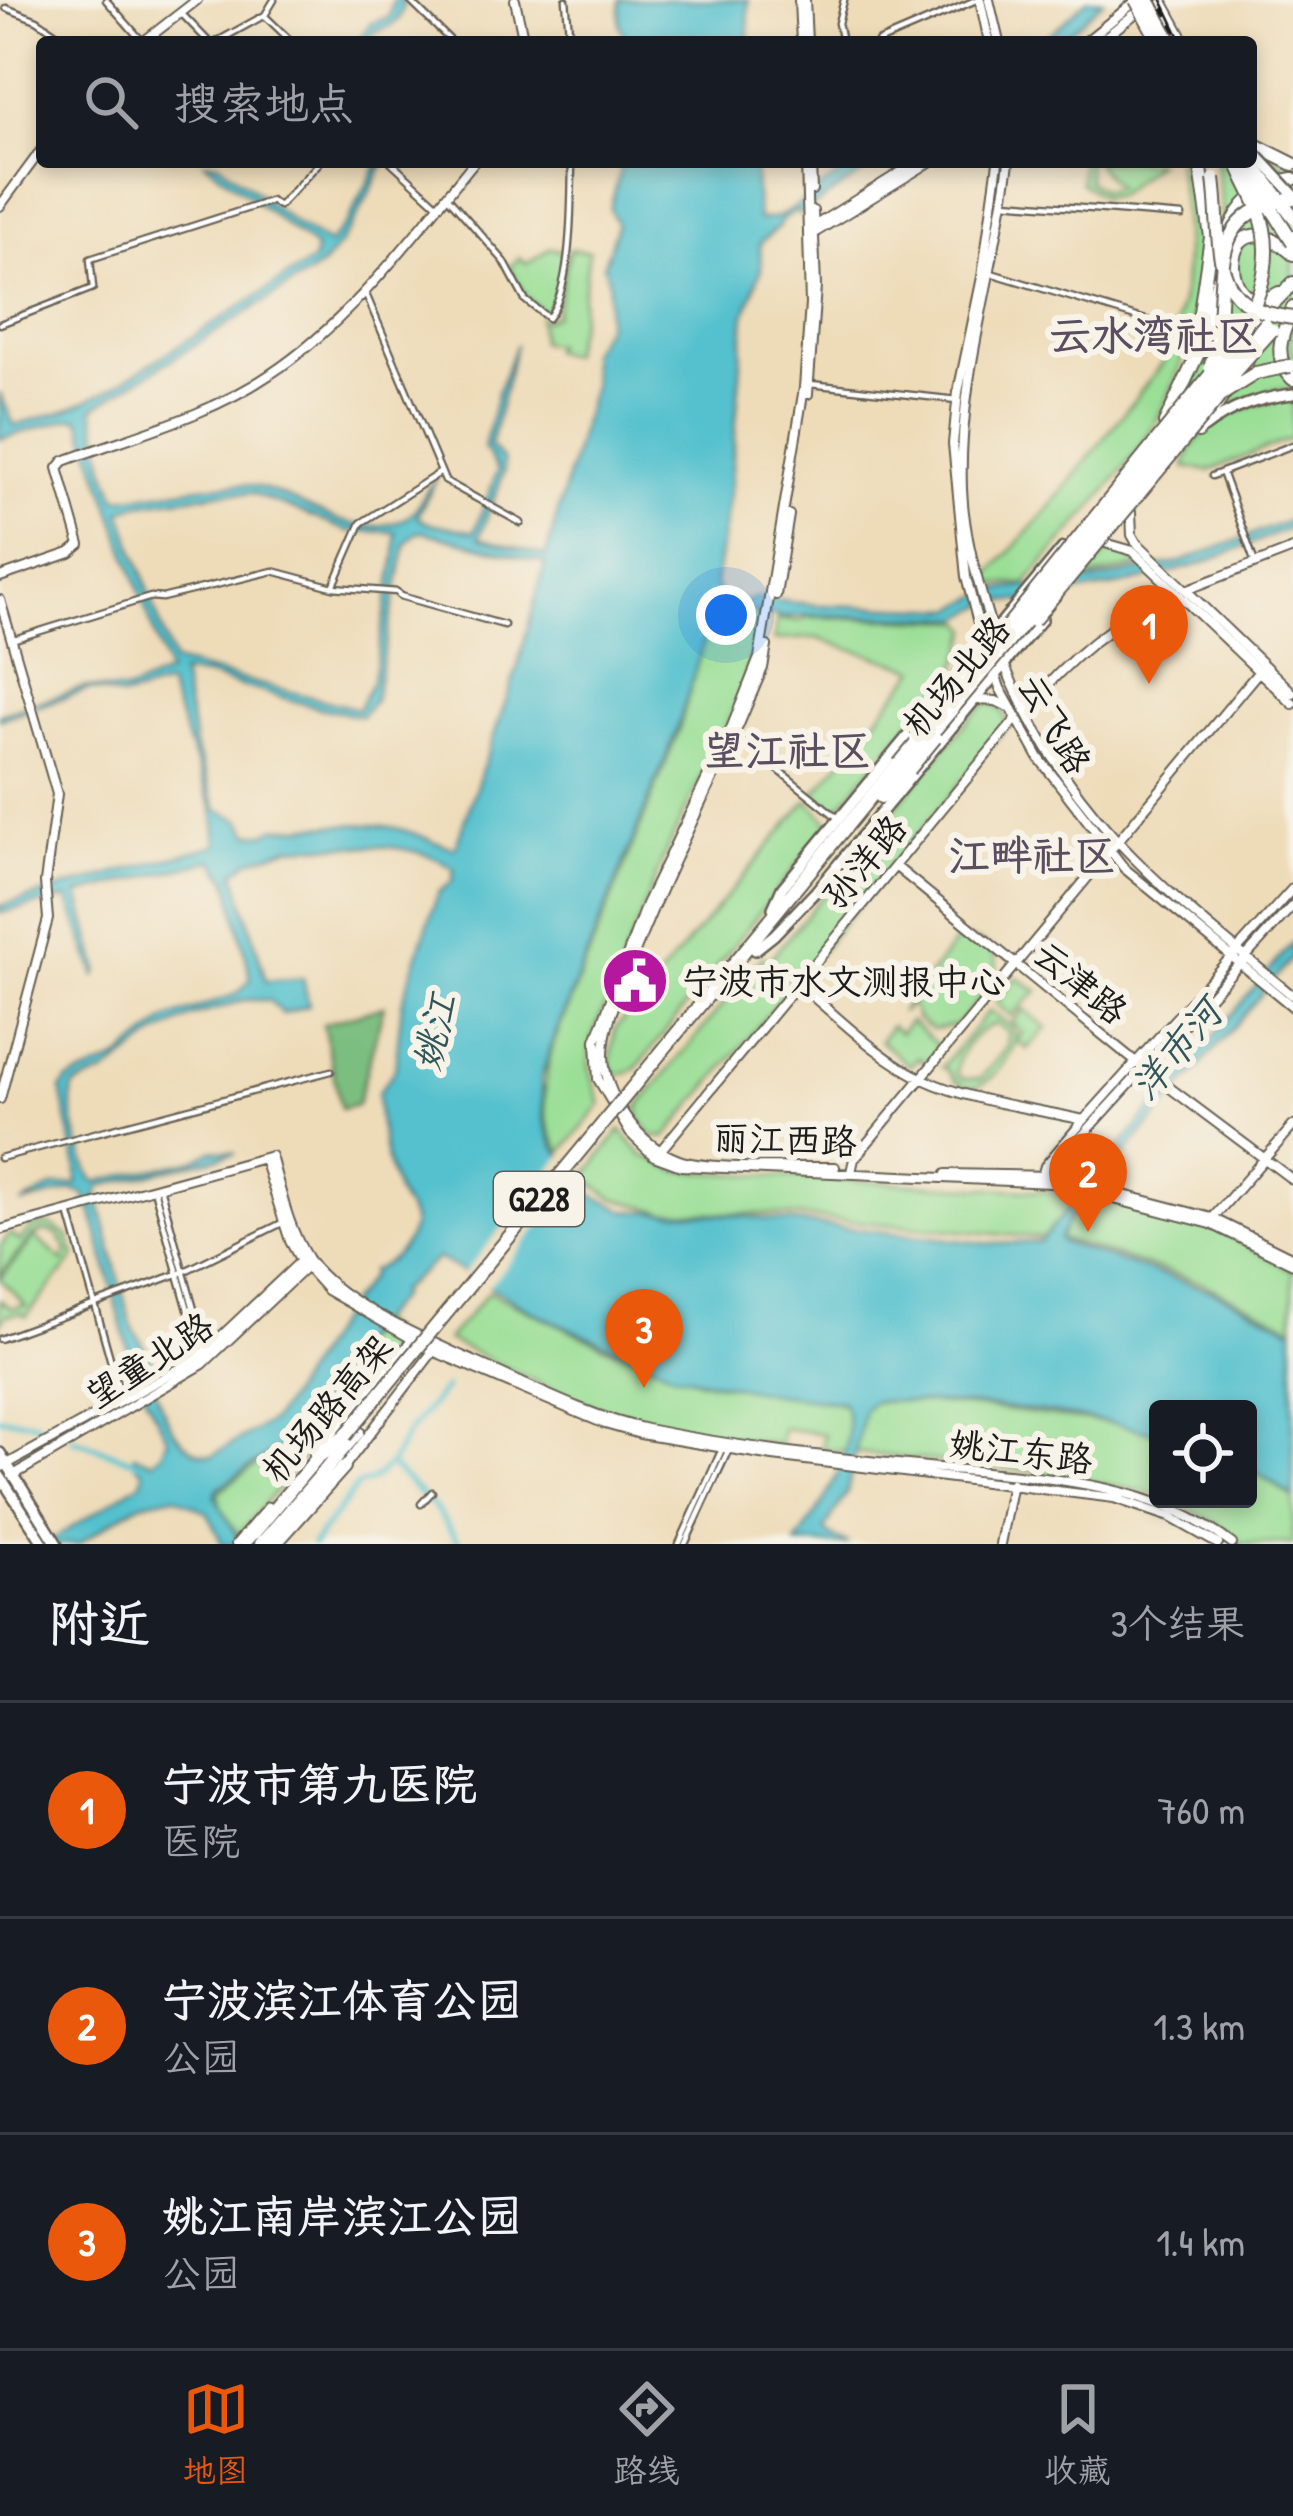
<!DOCTYPE html>
<html lang="zh">
<head>
<meta charset="utf-8">
<style>
  body { margin:0; font-family:"Patrick Hand","LXGW WenKai TC",sans-serif; background:#20242c; color:#f1f3f6 }
  .controls { position:absolute; right:36px; bottom:36px; display:grid; overflow:hidden; border-radius:12px; box-shadow:0 6px 18px #0003 }
  .controls button { width:108px; height:108px; display:grid; place-items:center; padding:0; border:0; border-bottom:3px solid #363941; background:#171b24; color:#f1f3f6; font:60px sans-serif }
  .you { position:absolute; left:726px; top:615px; width:42px; height:42px; margin:-30px; border:9px solid #fff; border-radius:50%; background:#1a73e8; box-shadow:0 0 0 18px #1a73e833 }
  .badge { display:grid; place-items:center; width:78px; height:78px; border-radius:50%; background:#ea580c; color:#fff; font-size:39px; font-weight:700 }
  .pin { position:absolute; translate:-50% -99px; filter:drop-shadow(0 3px 6px #0008) }
  .pin::after { content:''; position:absolute; top:63px; width:42px; height:36px; background:inherit; clip-path:polygon(0 0,100% 0,50% 100%) }
  .list { margin:0; padding:0; list-style:none }
  h2 { display:flex; justify-content:space-between; align-items:center; height:156px; margin:0; padding:0 48px; font-size:51px }
  h2 small { font-size:39px; font-weight:400; color:#9ea1a6 }
  .list li { display:grid; grid-template-columns:78px 1fr auto; gap:36px; align-items:center; box-sizing:border-box; height:216px; padding:0 48px; border-top:3px solid #363941 }
  .list b { display:block; font-size:45px; white-space:nowrap }
  .list p { margin:0; font-size:39px; white-space:nowrap; color:#9ea1a6 }
  .list em { font-size:39px; font-style:normal; color:#9ea1a6 }
  .icon { flex:none; width:66px; height:66px; fill:none; stroke:currentColor; stroke-width:2; stroke-linecap:round; stroke-linejoin:round }
  .map { position:relative; flex:none; width:1293px; height:1544px; overflow:hidden }
  .search { position:absolute; background:#171b24; box-shadow:0 6px 18px #0003; left:36px; right:36px; top:36px; height:132px; display:flex; align-items:center; gap:30px; box-sizing:border-box; padding:0 42px; border-radius:12px; color:#9ea1a6; font-size:45px }
  .sheet { height:804px; background:#171b24 }
  nav { display:flex; justify-content:space-around; align-items:center; box-sizing:border-box; height:168px; border-top:3px solid #363941; background:#171b24; font-size:33px; color:#9ea1a6 }
  nav a { display:grid; justify-items:center; gap:6px }
  nav .on { color:#ea580c }
  .map>svg:first-child { display:block }
</style>
</head>
<body>
<div class="map">
<svg width="1293" height="1544" viewBox="0 0 1293 1544">
  <rect width="100%" height="100%" fill="#f7f3e8"/>
  <filter id="ink" filterUnits="userSpaceOnUse"><feTurbulence type="fractalNoise" baseFrequency=".00833" numOctaves="2"/><feDisplacementMap in="SourceGraphic" scale="24" xChannelSelector="R" yChannelSelector="G"/><feConvolveMatrix kernelMatrix="1 2 1 2 8 2 1 2 1" color-interpolation-filters="sRGB"/></filter>
  <filter id="wash" filterUnits="userSpaceOnUse"><feTurbulence type="fractalNoise" baseFrequency=".004" numOctaves="4" result="noise"/><feDisplacementMap in="SourceGraphic" scale="48" xChannelSelector="R" yChannelSelector="G"/><feGaussianBlur stdDeviation="2.7" result="paint"/><feColorMatrix in="noise" values="0 0 0 0 0 0 0 0 0 0 0 0 0 0 0 0 0 1.4 0 .05"/><feComposite in="paint" operator="in"/></filter>
  <g filter="url(#wash)">
    <rect width="100%" height="100%" fill="#eedcb9"/>
    <path fill="#9bdf97" stroke="#5c7e5a" stroke-width="3" fill-rule="evenodd" d="M1251,149l42,16v224l-21,1 -48,18 -35,-28 35,-156 -8,-62h35z
      M1081,162h7v19l14,10 14,-4 -21,-25h62l-40,33 -15,3 -21,-15z
      M1176,162h18c19,93 1,207 -55,286 -34,48 -76,91 -113,136h-37l-1,-8 60,-66 115,-147c28,-64 26,-133 13,-201z
      M550,248l15,3 -3,25 -15,39 -21,-18 -16,-30 9,-9 8,6z
      M570,249l19,2 -10,72 -10,32 -17,-4 2,-6 -14,-3 -1,-25 6,3 10,-5z
      M1293,397v41l-84,33 -24,-4c8,-48 66,-63 108,-70z
      M1110,549l14,2 17,15 -56,13z
      M734,608l16,2 10,9 -19,75 -76,160 -74,186 -2,26 12,39 -39,47c-24,-33 -19,-70 -9,-107l126,-315 31,-113 4,-5z
      M807,617l157,4 6,9 -13,38 -121,142 -22,-16 103,-125 -101,-31 -42,2 3,-20 24,1z
      M987,703c14,2 23,14 17,27l-338,407h-12l-15,-19v-12l123,-149 8,2 203,-245z
      M808,800l21,22 -5,9 -188,238 -20,7 -6,-13 5,-34z
      M959,937c8,3 19,2 26,8 32,23 -13,62 -29,80l-24,5 -15,-11 -5,-15 -12,9z
      M1017,977l21,14 -27,25 -15,-13z
      M1024,1009l23,19 -20,21 -11,-8c-6,18 -32,57 -56,43 -11,-6 -8,-14 -18,-17l47,-56 22,15 6,14 5,-6 -10,-12zM996,1024l12,8 -1,16 -27,31h-18l-5,-6c-2,-19 20,-45 39,-49z
      M910,1021l29,26 -13,16 -8,-6 -8,9 -30,-25 11,-15 9,7z
      M621,1130l21,25 35,16 382,21 79,15 75,20 80,44v55l-91,-43 -137,-43 -297,-26 -104,-2 -51,-14 -29,-20z
      M48,1224l20,12 7,21 -49,60 -4,-4 -16,2 -6,10v-25l11,8 15,-2 -26,-27 35,-42 28,24 4,-10 -9,-16 -11,-4 -14,4 -33,41v-30l10,-12 9,7 12,-13z
      M488,1292l116,54 96,35 140,22 77,-2 77,8 124,15 40,10v61l-104,-21 -232,-25 2,-15 -42,-6 -2,17c-52,-10 -105,-11 -155,-28 -61,-19 -119,-50 -178,-77z
      M377,1323c15,9 20,15 15,33l-154,179 -17,-26 -3,-17 78,-56 50,-78z
      M1248,1467l45,31v46h-50l-25,-20 -49,-25h79z"/>
    <path fill="#7cbe80" stroke="#4c6d4e" stroke-width="3" d="M384,1006l-27,99 -16,4 -18,-85z"/>
    <path fill="#55c1ce" stroke="#386e75" stroke-width="3" fill-rule="evenodd" d="M393,0h11c-3,23 -10,26 -30,32l-8,10h-8l12,-18 19,-7z
      M620,0h128l1,42h-122l-7,-16z
      M1087,0h17l-45,42h-18z
      M205,162h13l79,63 32,19 19,-23 31,-59h5c-17,37 -34,73 -61,103l-230,143 12,59 12,31c37,-2 109,-20 141,-11 47,12 92,55 144,33 18,-7 21,-31 35,-42l-20,38 8,6 49,10 24,-62 -14,-22 13,-54 19,-50 -26,102 13,14 1,12 -25,66 67,18 47,-171 -4,-32 17,-28 3,-42 -5,-18 13,-41 -7,-15 12,-47h132l4,57c40,5 73,-57 121,-57l-79,53 -5,-3 -15,9v5l-20,17 1,27 -16,45 -15,178 -15,90 4,10 30,10 5,-5 63,7 137,4 38,-19 101,-9 88,-19 112,-43v8l-95,38 -75,20 -95,16h-34l-33,17 -154,-3 -25,3 -47,-11 -5,4 -17,1 -36,117 -126,316 -10,35 3,39 9,25 37,50 37,17 104,4 261,29 48,-2 253,-300v15l-225,264 -9,18 4,4 150,48 80,38v168l-45,-31v-57h-90v25c-90,-24 -192,-32 -285,-33l-9,9 -17,83 -22,36 3,5 21,10h-53c25,-38 66,-94 47,-142l-69,-8 -99,-20 -139,-61 -98,-55 -39,33v6l-48,53 -60,89 -73,49 -3,8 26,48h-19l-14,-31 -33,-17 -34,7 -63,41h-34c34,-19 65,-41 97,-62l3,-10 -10,-10v-7l18,6 10,-8 6,-14 -32,-61 -43,-163 -9,-21 -11,-4 -52,14 32,-17 24,-3v-17l-16,-78 6,-8 50,-21 50,-41 70,-25 14,-15 -23,-99 -15,-20 -134,34 20,76 -3,6 -28,-78 -68,15v-7l217,-61 -3,-33 -47,-127 -45,13 -32,-9 -90,30v-5l85,-27 41,5 42,-19 -87,-251 -3,-4 -10,1 -68,20v-46l14,32 51,-14 44,-21 205,-130 1,-12zM219,493h33l96,38 48,1v23l-24,128 -14,26 -185,-47 -52,-151 17,-7zM423,532l122,31 -28,106 -62,179c-23,-5 -40,-17 -64,-21 -37,-6 -79,0 -116,1l-8,5 -17,1 -9,-14 -24,-11 -21,-59 -15,-76 25,2 113,32 42,8 13,-15 32,-158 10,-10zM290,847c46,0 128,-10 164,23l-2,12 -13,10 -4,10 -33,101 -7,67 -17,23c0,34 8,71 20,102 4,10 17,20 14,33 -5,21 -26,37 -41,43v5l-25,31 -65,102 -10,12 -58,34c-32,-1 -47,-34 -56,-61 -4,-12 -3,-27 -8,-38 -5,-12 -14,-21 -19,-35l-33,-128 5,-7 134,-33 -23,-3 -19,10 -99,22c-12,-14 -29,-80 -21,-96l31,-12 54,-41 34,-17 52,-16h24l14,14 26,-8 -6,-28 -37,3 -31,-109 14,-11z"/>
    <path fill="#eedcb9" d="M566,1151l17,23 -98,117 -24,-14z"/>
    <g fill="none" stroke-linecap="round" stroke-linejoin="round">
      <path stroke="#55c1ce" stroke-width="6" d="M0,1418l30,3 31,14
        M73,1439l67,24
        M390,1465l45,43 25,36
        M313,1544l44,-58 14,-5 19,-16 18,-33 37,-44"/>
    </g>
  </g>
  <g filter="url(#ink)">
    <g fill="none" stroke-linecap="round" stroke-linejoin="round">
      <g stroke="#665f53" stroke-width="9">
        <path id="street" d="M106,0l36,41
          M409,0l43,42
          M566,0l4,42
          M6,8l31,12 32,22
          M181,13l28,29
          M266,17l26,25
          M216,42l49,-27 9,-15
          M842,42l-4,-19 6,-23
          M878,42l98,-42
          M391,162l47,43
          M446,195l58,66 21,39 23,18c25,-30 23,-116 24,-156
          M1004,202l178,14
          M991,273l178,54
          M365,292l80,189 76,42
          M0,324l93,-36 -3,-29 181,-58 8,5 41,-44
          M810,384l147,16
          M1222,472l33,91
          M1212,476l81,-31
          M333,587l28,-64 80,-51
          M11,640l140,-43 11,1 111,-27 60,16 64,5 3,4 104,29
          M730,731l108,87
          M0,1158l331,-87
          M160,1187l45,162
          M154,1189l47,167
          M69,1212l53,189
          M0,1339l183,-67 99,-49
          M421,1504l11,-12
          M679,1544l43,-95
          M685,1544l43,-93"/>
      </g>
      <g stroke="#665f53" stroke-width="12">
        <path id="secondary" d="M515,0l9,42
          M799,0l2,42
          M805,0l2,42
          M980,0l9,42
          M989,0l10,42
          M143,42l54,-42
          M1085,42l51,-41
          M1099,42l41,-32
          M806,162l4,142 -6,84 -45,270 -29,73 -84,173 -50,136 2,39 32,54 24,23 27,10 370,17 160,41 82,40
          M811,162l1,28
          M0,206l42,-57
          M811,228l106,-66
          M811,235l119,-73
          M808,394l8,-107 -3,-76
          M1131,512l1,23 4,7 157,151
          M1105,543l28,8 160,153
          M0,577l70,-24 10,-8 -22,-77 6,-7c69,-26 143,-44 205,-86 82,-54 143,-138 205,-213
          M1186,590l107,-41
          M776,595l13,-80
          M0,600l57,194 -12,88 3,37 -48,180
          M993,633c-14,-47 -29,-95 -31,-144 -4,-111 33,-218 47,-327
          M984,646l-18,-69 -13,-133 5,-52 24,-115 16,-115
          M990,660l10,28 39,70 85,110 169,139
          M1004,664c65,156 163,228 289,332
          M976,700l20,1 16,8
          M1025,711c43,-53 88,-90 151,-119
          M738,727l25,-59 4,-22
          M728,746c-35,75 -72,149 -101,227 -10,26 -22,51 -23,79 -1,43 34,93 75,108 30,11 120,6 156,7
          M895,866l247,201 151,113
          M798,984c39,31 79,74 125,95 49,23 109,29 161,41
          M661,1150l356,-432
          M264,1159l26,82 11,20 26,29 106,61 172,73 35,10 133,22 341,42 56,19 48,27
          M851,1172l3,-13 410,-494
          M946,1174l105,2 161,42 81,40
          M1052,1175l3,-9 238,-261
          M1042,1176l3,-10 39,-46 209,-232
          M1211,1220l82,-94
          M0,1230l271,-74c10,35 17,72 37,103 31,44 113,78 161,100 58,25 117,57 178,70 89,18 181,28 271,37 107,11 226,10 314,78
          M314,1455l99,-116
          M344,1467l90,-117
          M0,1468l197,-109 106,-100
          M12,1476l191,-112 103,-97
          M236,1544l32,-37
          M1000,1544l12,-61"/>
      </g>
      <g stroke="#665f53" stroke-width="14">
        <path id="primary" d="M1204,428c27,-21 55,-30 89,-34
          M773,908l9,-20 281,-340
          M755,950l19,-15 42,-44 226,-272
          M0,1453l57,91
          M0,1476l44,68
          M245,1544l9,-11"/>
      </g>
      <g stroke="#665f53" stroke-width="16">
        <path id="highway" d="M1160,0l23,42
          M1251,143l42,21
          M1228,236c10,-32 33,-52 65,-57
          M1279,293c-63,38 -64,-107 14,-39
          M1293,308c-11,25 -22,49 0,71
          M1197,333l14,-96 -11,-75
          M1235,343l58,-60
          M1165,423l37,-78 16,-66
          M1198,432l49,-71
          M881,797l28,-27
          M632,1088l273,-333
          M254,1533l63,-75 27,-21
          M261,1544l97,-112
          M275,1544l69,-77"/>
      </g>
      <use href="#street" stroke="#fff" stroke-width="4.5"/>
      <use href="#secondary" stroke="#fff" stroke-width="8"/>
      <use href="#primary" stroke="#fff" stroke-width="9"/>
      <use href="#highway" stroke="#fff" stroke-width="12"/>
      <g stroke="#1c1c1c" stroke-width="8">
        <path id="rail" d="M1159,0l20,42
          M1245,162l48,75"/>
      </g>
      <use href="#rail" stroke="#f7f3e8" stroke-width="3" stroke-dasharray="9" stroke-linecap="butt"/>
      <g stroke="#665f53" stroke-width="14" stroke-linecap="butt">
        <path id="primary-bridge" d="M1255,153l38,41"/>
      </g>
      <g stroke="#665f53" stroke-width="16" stroke-linecap="butt">
        <path id="highway-bridge" d="M1136,0l23,42
          M1148,0l23,42
          M1251,162l42,54
          M1246,168l47,74
          M1214,179c9,66 -10,130 79,139
          M1210,367c26,-69 -19,-152 83,-169
          M1212,397l60,-67
          M1025,614l240,-290
          M1033,621l188,-226 35,-22 34,-7
          M916,739l303,-375c35,-48 62,-99 38,-159 -6,-14 -14,-28 -20,-43
          M924,743l110,-132
          M899,764l24,-29
          M909,770l26,-32
          M345,1436l287,-348"/>
      </g>
      <use href="#primary-bridge" stroke="#fff" stroke-width="9"/>
      <use href="#highway-bridge" stroke="#fff" stroke-width="12"/>
    </g>
  </g>
  <defs>
    <g id="civic-disc" transform="scale(3.45)"><circle r="9.5" fill="#b5179e" stroke="#f7f3e8"/><path d="M-.6-6.5H3V-4.5H.6V-3L4-1V1h2V6H-6V1h2V-1L-.6-3ZM-1.2 2.5V6h2.4V2.5Z" fill="#fff"/></g>
  </defs>
  <g fill-rule="evenodd">
    <use href="#civic-disc" x="635" y="981"/>
  </g>
  <g text-anchor="middle" stroke-width="12" stroke-linejoin="round" paint-order="stroke">
    <rect fill="#f7f3e8" stroke="#5e5c59" stroke-width="3" x="494" y="1172" width="90" height="54" rx="9"/>
    <g font-size="33" font-weight="bold" fill="#1c1c1c">
      <text x="539" y="1211">G228</text>
    </g>
    <g font-size="36" fill="#1c1c1c" stroke="#f7f3e8">
      <text transform="translate(956 676) rotate(-50)" y="13">机场北路</text>
      <text transform="translate(1055 724) rotate(60)" y="13">云飞路</text>
      <text transform="translate(864 861) rotate(-50)" y="13">孙洋路</text>
      <text transform="translate(1081 982) rotate(39)" y="13">云津路</text>
      <text transform="translate(785 1139) rotate(2)" y="13">丽江西路</text>
      <text transform="translate(149 1360) rotate(-33)" y="13">望童北路</text>
      <text transform="translate(327 1408) rotate(-50)" y="13">机场路高架</text>
      <text transform="translate(1021 1451) rotate(7)" y="13">姚江东路</text>
    </g>
    <g font-size="36" fill="#1c1c1c" stroke="#f7f3e8" text-anchor="start">
      <text x="682" y="994">宁波市水文测报中心</text>
    </g>
    <g font-size="39" font-style="italic" fill="#30565a" stroke="#f7f3e8">
      <text transform="translate(434 1032) rotate(-77)" y="14">姚江</text>
      <text transform="translate(1176 1049) rotate(-50)" y="14">洋市河</text>
    </g>
    <g font-size="42" font-weight="bold" fill="#5a4f60" stroke="#f7f3e8">
      <text x="1154" y="350">云水湾社区</text>
      <text x="787" y="765">望江社区</text>
      <text x="1032" y="870">江畔社区</text>
    </g>
  </g>
</svg>
<div class="controls">
<button><svg class="icon" aria-label="locate" viewBox="0 0 24 24"><circle cx="12" cy="12" r="6"/><path d="M12 2v4M12 18v4M2 12h4M18 12h4"/></svg></button>
</div>
<div class="you"></div>
<div class="pin badge" style="left:1149px;top:684px">1</div>
<div class="pin badge" style="left:1088px;top:1232px">2</div>
<div class="pin badge" style="left:644px;top:1388px">3</div>
<div class="search"><svg class="icon" aria-label="search" viewBox="0 0 24 24"><circle cx="10" cy="10" r="6"/><path d="M15 15l6 6"/></svg>搜索地点</div>
</div>
<section class="sheet">
<h2>附近<small>3个结果</small></h2>
<ul class="list">
<li><span class="badge">1</span><div><b>宁波市第九医院</b><p>医院</p></div><em>760 m</em></li>
<li><span class="badge">2</span><div><b>宁波滨江体育公园</b><p>公园</p></div><em>1.3 km</em></li>
<li><span class="badge">3</span><div><b>姚江南岸滨江公园</b><p>公园</p></div><em>1.4 km</em></li>
</ul>
</section>
<nav>
<a class="on"><svg class="icon" aria-label="map" viewBox="0 0 24 24"><path d="M3 6l6-2 6 2 6-2v14l-6 2-6-2-6 2zM9 4v14M15 6v14"/></svg>地图</a>
<a><svg class="icon" aria-label="directions" viewBox="0 0 24 24"><path d="M12 3l9 9-9 9-9-9zM9 14v-3h6M13 9l2 2-2 2"/></svg>路线</a>
<a><svg class="icon" aria-label="saved" viewBox="0 0 24 24"><path d="M7 4h10v16l-5-4-5 4z"/></svg>收藏</a>
</nav>
</body>
</html>
